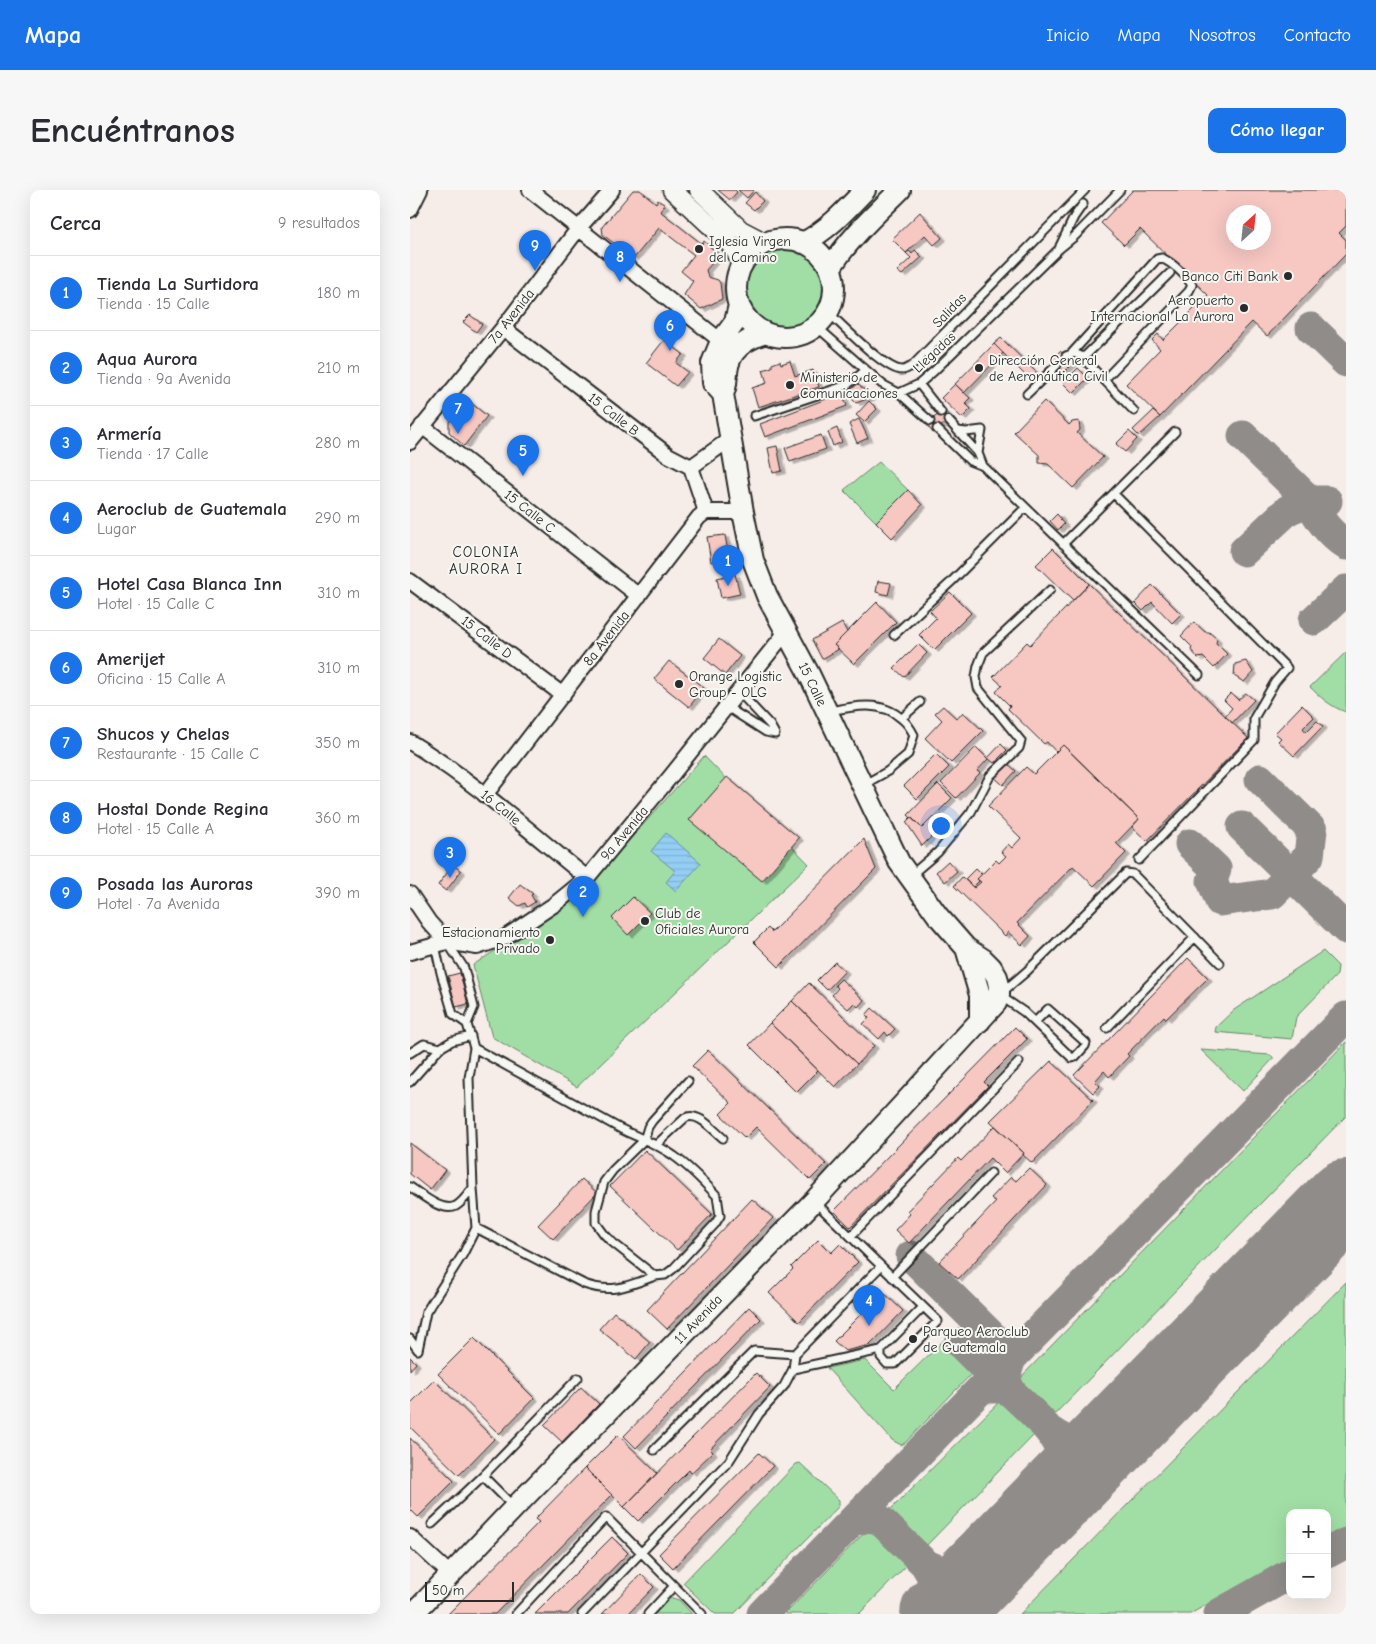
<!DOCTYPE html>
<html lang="es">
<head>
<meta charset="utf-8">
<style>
  body { margin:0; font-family:"Comic Neue",sans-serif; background:#f7f7f7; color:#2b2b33 }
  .controls { position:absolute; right:15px; bottom:15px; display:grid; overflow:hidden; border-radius:10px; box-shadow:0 5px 20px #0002 }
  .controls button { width:45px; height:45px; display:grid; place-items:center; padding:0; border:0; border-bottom:1px solid #e1e1e2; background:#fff; color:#2b2b33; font:25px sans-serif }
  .compass { position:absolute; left:816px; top:15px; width:45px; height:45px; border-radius:50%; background:#fff; box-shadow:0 5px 20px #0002; rotate:27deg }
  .scale { position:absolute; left:15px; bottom:12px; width:89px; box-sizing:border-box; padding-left:5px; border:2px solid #2b2b2b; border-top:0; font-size:14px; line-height:18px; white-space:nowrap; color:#2b2b2b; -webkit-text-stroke:4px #f6f6f2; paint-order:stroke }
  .you { position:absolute; left:530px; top:635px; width:18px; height:18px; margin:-12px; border:4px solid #fff; border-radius:50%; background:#1a73e8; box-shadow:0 0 0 8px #1a73e833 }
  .badge { display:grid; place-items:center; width:32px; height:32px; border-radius:50%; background:#1a73e8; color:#fff; font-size:16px; font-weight:700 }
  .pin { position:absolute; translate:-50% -41px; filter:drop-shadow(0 1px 2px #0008) }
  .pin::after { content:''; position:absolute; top:26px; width:18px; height:15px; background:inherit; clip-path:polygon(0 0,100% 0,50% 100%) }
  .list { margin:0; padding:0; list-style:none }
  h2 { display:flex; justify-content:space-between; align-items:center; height:65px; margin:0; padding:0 20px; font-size:21px }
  h2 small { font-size:16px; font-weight:400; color:#7c7c81 }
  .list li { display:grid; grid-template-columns:32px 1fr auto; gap:15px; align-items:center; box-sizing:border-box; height:75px; padding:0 20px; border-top:1px solid #e1e1e2 }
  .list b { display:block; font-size:19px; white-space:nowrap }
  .list p { margin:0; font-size:16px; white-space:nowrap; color:#7c7c81 }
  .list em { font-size:16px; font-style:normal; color:#7c7c81 }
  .map { position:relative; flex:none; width:936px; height:1424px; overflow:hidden; border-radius:10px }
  header { display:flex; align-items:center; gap:30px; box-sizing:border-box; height:70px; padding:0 25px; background:#1a73e8; color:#fff }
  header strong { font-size:24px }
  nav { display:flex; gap:28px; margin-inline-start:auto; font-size:18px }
  .intro { display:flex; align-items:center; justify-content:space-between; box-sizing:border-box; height:120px; padding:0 30px }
  h1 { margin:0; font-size:35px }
  .button { padding:12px 22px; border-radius:10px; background:#1a73e8; color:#fff; font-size:18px; font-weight:700 }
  main { display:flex; gap:30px; padding:0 30px }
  aside { flex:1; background:#fff; border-radius:10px; box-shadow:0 5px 20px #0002 }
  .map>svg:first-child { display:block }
</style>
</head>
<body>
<header>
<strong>Mapa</strong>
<nav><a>Inicio</a><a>Mapa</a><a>Nosotros</a><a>Contacto</a></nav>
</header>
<div class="intro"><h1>Encuéntranos</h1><a class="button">Cómo llegar</a></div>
<main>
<aside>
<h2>Cerca<small>9 resultados</small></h2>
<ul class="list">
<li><span class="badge">1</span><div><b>Tienda La Surtidora</b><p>Tienda · 15 Calle</p></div><em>180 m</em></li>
<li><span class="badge">2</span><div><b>Aqua Aurora</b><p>Tienda · 9a Avenida</p></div><em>210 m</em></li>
<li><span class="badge">3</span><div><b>Armería</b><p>Tienda · 17 Calle</p></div><em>280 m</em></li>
<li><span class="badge">4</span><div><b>Aeroclub de Guatemala</b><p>Lugar</p></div><em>290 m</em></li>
<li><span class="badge">5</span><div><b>Hotel Casa Blanca Inn</b><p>Hotel · 15 Calle C</p></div><em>310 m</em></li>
<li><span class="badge">6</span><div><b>Amerijet</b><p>Oficina · 15 Calle A</p></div><em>310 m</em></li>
<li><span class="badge">7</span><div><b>Shucos y Chelas</b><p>Restaurante · 15 Calle C</p></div><em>350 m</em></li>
<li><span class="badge">8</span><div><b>Hostal Donde Regina</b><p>Hotel · 15 Calle A</p></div><em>360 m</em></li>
<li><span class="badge">9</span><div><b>Posada las Auroras</b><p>Hotel · 7a Avenida</p></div><em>390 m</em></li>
</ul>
</aside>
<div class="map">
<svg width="936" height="1424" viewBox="0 0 936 1424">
  <defs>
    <pattern id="water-rules" width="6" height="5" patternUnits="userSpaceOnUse" patternTransform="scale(1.25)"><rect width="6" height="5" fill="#94cef4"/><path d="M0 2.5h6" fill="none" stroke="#80b1d1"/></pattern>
    <filter id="shadow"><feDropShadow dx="4.5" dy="2.5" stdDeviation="0" flood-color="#0004"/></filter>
  </defs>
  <rect width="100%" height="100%" fill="#f6ede8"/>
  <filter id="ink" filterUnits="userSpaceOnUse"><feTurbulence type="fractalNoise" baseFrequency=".02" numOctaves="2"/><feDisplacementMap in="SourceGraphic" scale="10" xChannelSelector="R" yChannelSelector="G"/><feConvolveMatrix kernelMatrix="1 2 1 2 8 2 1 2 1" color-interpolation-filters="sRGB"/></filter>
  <g filter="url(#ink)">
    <path fill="#a1dea5" stroke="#668468" d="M335 98a40 40 0 1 1 80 0a40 40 0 1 1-80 0Z
      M469,272l29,28 -32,32 -32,-32z
      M936,462v60c-15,-5 -26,-15 -36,-25z
      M294,566l105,108 -232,223 -85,-50 -19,-72 108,-70z
      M913,761l15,15 -1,9 -41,42 -4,22 -77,-7 1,-5 18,-17z
      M936,852v74l-293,300 -31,-29 -2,-6 3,-6z
      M791,860l69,5 3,2v2l-30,32z
      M936,1092v245l-19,10v-24h-37v45l-100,56h-170z
      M534,1150l31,30 -70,73 -4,2 -9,-5 -65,-72 38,-8 29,29z
      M592,1209l35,33 -114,117 -36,-36z
      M390,1273l39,37v6l-105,108h-19l-32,-31 113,-119z
      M463,1338l5,2 33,31 -52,53h-74l82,-84z
      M262,1408l7,2 13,14h-37l14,-15z"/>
    <path fill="url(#water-rules)" stroke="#6a8da4" d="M256,643l35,30 -25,28 -10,-9 9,-11 -24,-20z"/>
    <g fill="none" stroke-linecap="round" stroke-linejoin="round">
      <path stroke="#908c8a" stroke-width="31" d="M901,138l35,34
        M833,246l67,65c8,18 20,33 36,44
        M834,361l44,-41 22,-9h17
        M904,430l32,-30
        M850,589l52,51 -3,26 -18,19 55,54
        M780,654l26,25 -4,12 8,20 52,-7 19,-19 -49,-48
        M501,1066l101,100c-5,14 -10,23 0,37
        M550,1153l33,33
        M583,1198h11l8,5c22,22 58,48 50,84 -3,10 -9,19 -15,28
        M641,1242c24,14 35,23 61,7
        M443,1331l15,-4 11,2 46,45 9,15 4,16 -5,19
        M917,1363l19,-10
        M515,1374c23,12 36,12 60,4
        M352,1424l214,-220 370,-377
        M809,1424l71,-40"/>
      <path stroke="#908c8a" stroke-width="80" d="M530,1424l406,-415"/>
    </g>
    <path fill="#f7c7c2" stroke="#2b2b2b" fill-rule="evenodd" filter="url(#shadow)" d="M223,0h7l16,13 2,-3 7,5 -5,6 42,33 2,-3 15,14 -13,15 2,7 10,3 2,3 2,16 -21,10 -17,-14 9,-14 -12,-10 13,-16 -35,-27 -25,30 -31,-23 -1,-8z
      M308,0h17l2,2 -7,8z
      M328,0h16l-7,8z
      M723,0h213v36l-7,7 7,7v14l-79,82 -15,-14 -92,95 -34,-33 34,-35 -8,-9 6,-6 5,6 45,-45 -68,-66 -16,16 -23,-22zM824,22h30v30h-30z
      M345,2l8,9 -9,9 -9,-7z
      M510,22l22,26 -8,7 -9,-10 -19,18 -14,-14z
      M505,60l7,7 -20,18 -5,-4 14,-13 -5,-5 3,-2 3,3z
      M60,125l12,9 -6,8 -13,-10z
      M591,148l37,36 -7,7 -37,-37z
      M254,150l19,14 -7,9 12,9 -12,14 -30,-23z
      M584,154l9,9 -39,40 -9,-9z
      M650,161l13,12 -9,9 -13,-12z
      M370,171l1,3 9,-3 5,15 18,-6 6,17 -61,20 -6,-19 15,-5 -4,-13 9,-3v-3z
      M668,178l10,10 -15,15 -10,-10z
      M448,194l14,13 -16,6 -10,-10z
      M545,194l15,14 -5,5 6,6 -9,9 -21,-20z
      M432,203l5,13 -82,31 -5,-13z
      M56,209l21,17 -23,30 -15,-14v-10z
      M459,211l8,8 -13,13 -8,-7z
      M634,211l25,24 3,-3 7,-1 1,9 -3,3 26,24 -30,31 -25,-24 -9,-1v-8l-25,-23z
      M534,220l7,8 -18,15 -7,-9z
      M743,221l7,6 -21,19 -6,-6z
      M449,229l9,19 -11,5 -8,-19z
      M427,238l5,14 -9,4 -5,-14z
      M719,241l8,8 -12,13 -9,-8z
      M411,245l5,14 -36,13 -5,-14z
      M367,256l5,25 -9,2 -5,-25z
      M498,300l14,15 -30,33 -16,-16z
      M647,324l4,5 -1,1 4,4 -6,6 -8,-9z
      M315,345l4,24 -18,3 -4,-25z
      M643,358l36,36 -16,17 -37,-36z
      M325,384l5,20 -19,4 -4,-20z
      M468,391l13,2 -3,12 -12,-3z
      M679,394l159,154 -101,103 -15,-14 7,-8 -76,-74 -7,7 -9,-10 -3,2 -36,-35 2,-3 -14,-14 6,-7 -9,-8 34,-35 3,3z
      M742,395l29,29 -9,9 -20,-21 -9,9 -8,-8z
      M540,402l21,21 -37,37 -15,-15 17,-17 -6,-7z
      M467,412l19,20 -42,42 -20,-19z
      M784,432l11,10h4l8,7 -1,4 11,11 -13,14 -11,-11 -5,1 -7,-8 1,-3 -11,-11z
      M432,433l5,9 -13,13 5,4 -17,10 -10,-19z
      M309,449l21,17 -15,19 -21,-17z
      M508,454l9,9 -23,24 -10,-9z
      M259,471l35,27 -15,19 -35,-28z
      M836,471l7,11 -9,10 -10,-6 1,-12z
      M821,503l7,7 8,-7 8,7 -22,23 -7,-7 7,-8 -8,-8z
      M892,515l12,12 -11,11 3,4 11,-11 6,5 -29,30 -16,-15 3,-3 -6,-5z
      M533,516l14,13 6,-7 20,19 -32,32 -26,-25 17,-18 -7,-7z
      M591,554l6,6 -13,13 -6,-5z
      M653,555l76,74 -23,24 10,10 -32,33 -21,-20 -56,57 13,13 -8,9 -14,-13 -3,4 -51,-50 8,-9 12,11 7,-6 -4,-3 19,-19 3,3 7,-7 -5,-4 7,-8 4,4 9,-10 -33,-32 38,-39 8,7z
      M566,557l12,12 -11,12 3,2 -24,25 -15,-15z
      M526,564l13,13 -32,32 -13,-13z
      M596,572l10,9 -13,14 -10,-9z
      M317,587l72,61 -37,43 -73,-61z
      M528,594l14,14 -30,30 -14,-13z
      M501,627l11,11 11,-11 9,9 -20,20 -16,-24z
      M454,649l12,30 -97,98 -25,-25 14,-14 4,4 1,-1z
      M538,671l9,10 -12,11 -9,-10z
      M43,675l8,6 -15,20 -8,-6z
      M566,678l6,6 -5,5 2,2 -6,6 -8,-8z
      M110,694l13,10 -2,1 4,7 -8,5 -2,-4 -6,3 -10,-8z
      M223,707l17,16 -22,22 -16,-17z
      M778,768l20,20 -42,41 -2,-3 -37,38 2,2 -20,21 -5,-6 -9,10 5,5 -7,7 -19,-18z
      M425,772l10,9 -18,19 -10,-10z
      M50,783l8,31 -12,3 -8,-31z
      M431,789l23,21 -6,7 -4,-4 -6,6 -16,-14 6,-7 -3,-3z
      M399,793l65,63 -17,18 -65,-63z
      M382,811l65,63 -22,23 -65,-64z
      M462,818l23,21 -7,7 -3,-4 -6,7 -16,-15 6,-6 -3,-3z
      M360,833l48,47 -22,22 -47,-47z
      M605,837l12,12 -43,43 4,4 -138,141 -16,-16z
      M298,860l118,114 -16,16 -54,-53 -11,11 -25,-24 11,-11 -39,-37z
      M641,871l42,39 -61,63 -9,-8 1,-2 -34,-32z
      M585,936l29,27 -19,20 -15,-15 -81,85 -14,-13 15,-16 -3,-3 51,-53 3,3z
      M0,953l35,27 -15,20 -20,-16z
      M235,960l67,64 -35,36 -67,-64z
      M619,978l18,17 -89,94 -19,-17 57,-60 -5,-4 20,-21 5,4z
      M172,989l15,14 -44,46 -15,-14z
      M342,1009l21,19 -106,111 -20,-19z
      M408,1050l13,13 9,-9 18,18 -59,60 -30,-29 24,-24 -2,-2z
      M473,1102l20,19 -33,34 -25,6 -11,-10z
      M339,1117l12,12 -125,129 -12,-12z
      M204,1122l36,30 -14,17 -37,-30z
      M64,1148l60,60 -35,36 -61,-60z
      M0,1167l6,6 -6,7z
      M346,1183l14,14 -60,62 3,3 -22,21 -2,-3 -51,51 -14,-14z
      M24,1190l60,59 -35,36 -49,-48v-23z
      M171,1197l18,17 -37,38 -18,-17z
      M208,1245l39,38 -33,34 -39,-39z
      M0,1248l44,43 -36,36 -8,-8z
      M349,1263l14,13 -100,102 -14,-14z
      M175,1278l27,27 -117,119h-47l91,-92 -4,-3z
      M202,1347l16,16 -60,61h-33z
      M231,1384l13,13 -26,27h-26z"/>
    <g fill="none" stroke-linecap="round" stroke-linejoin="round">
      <g stroke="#2b2b2b" stroke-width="11">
        <path id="service" d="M650,56l14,-29 9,-13
          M418,122c14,13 57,58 74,58 3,0 8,-3 11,-5l172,-175
          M406,136l66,58 17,9 31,28
          M661,164l86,-95 5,-1c10,5 23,16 30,27l-3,6 -85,89
          M656,166l8,-3 7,3 53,55
          M673,168l87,-85
          M509,194l22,28
          M489,203l20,-9 15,-13 125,-122 16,-13 45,-46
          M617,204l30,-29
          M344,226l93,-31 19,-15
          M538,230l30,33 5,13
          M527,239l33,32 13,5 216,209
          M548,241l8,1 16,-2 -4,23
          M704,304l173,174 -12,14 -21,36v22l-115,120
          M653,354l112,-112
          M484,445l57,-53 74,-74
          M317,517l39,25 9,2 -5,-9 -31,-33
          M420,521c24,-5 52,-11 72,8 5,4 9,10 12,16l-6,19 -20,17 -25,14
          M492,528l18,-16
          M501,685l27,-23 33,-40 19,-36 29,-28 2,-7 -43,-53 -2,-11 2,-11 5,-13 67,-63
          M25,755l6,28 12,41 14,10
          M625,832l13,-13 38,34 -1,3 -10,11 -3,1 -48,-46 -25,-17 28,-24 99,-98 7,1 87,89
          M697,838l88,-91
          M64,858l147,81c18,9 37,15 53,27 16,11 30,26 43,40l3,20 -5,8 -42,45 -8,6 -10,1 -43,-34 -8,-8 -8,-11v-12l8,-29 9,-12 31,-30 4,-13 4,-6 36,-40
          M0,863l14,-9 16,4
          M0,892l30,-34 12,-7 19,-5
          M246,955l29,-27c13,-7 28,12 38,20
          M0,997c11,7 32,26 46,19 7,-4 12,-12 17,-18l-4,-110 5,-30 -7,-24 7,-17 -10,-39 -17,-26
          M406,1013l122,118 -43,43h-8l-6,-7v-7l42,-43
          M66,1038l108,56c28,10 44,2 71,-8
          M441,1046l168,-174
          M482,1087l99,-104
          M0,1149l8,11 8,-38 37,-58 13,-26 -3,-40
          M383,1179l88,-19
          M244,1260l100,-99 41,3 86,-88
          M73,1286l31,31
          M22,1334l51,-48 95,-98
          M106,1424l90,-97 96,97
          M172,1424l147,-153 30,-47 25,-28 9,-17 2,-15
          M238,1424l26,-28"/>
      </g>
      <g stroke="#2b2b2b" stroke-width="18">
        <path id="minor" d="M120,0l191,151
          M0,20l10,-20
          M93,138l165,127 23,12
          M12,236l217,170
          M0,252l93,-114 75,-99 34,-39
          M281,277l39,-28
          M281,277l15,45
          M0,391l153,114
          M0,552c64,39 119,89 177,136
          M75,605l214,-278 7,-5h37
          M0,704l19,28 18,20
          M0,762l37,-10 30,5 27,-9 51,-34 32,-26 84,-102 115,-144
          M0,1347l41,38"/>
      </g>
      <g stroke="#2b2b2b" stroke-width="21">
        <path id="tertiary" d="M262,0l57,53 7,9 5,14
          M289,0l42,40 25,13"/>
      </g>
      <g stroke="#2b2b2b" stroke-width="24">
        <path id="secondary" d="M326 98a49 49 0 1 1 98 0a49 49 0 1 1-98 0Z
          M393,53c25,-13 43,-33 62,-53
          M420,79c18,-30 45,-54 70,-79
          M313,204c4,-9 3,-12 4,-22 2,-23 19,-33 39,-39
          M556,758l14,47v26
          M3,1424l102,-107 299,-306 182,-198 3,-8v-9l-2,-9 -6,-10 -8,-8 -17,-11 -28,-32 -39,-54 -90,-188 -42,-78 -14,-36 -10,-48 -20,-118 -10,-11 -1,-20 9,-22 14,-19 4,-17"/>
      </g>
      <use href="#service" stroke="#f6f6f2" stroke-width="7"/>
      <use href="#minor" stroke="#f6f6f2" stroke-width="14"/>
      <use href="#tertiary" stroke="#f6f6f2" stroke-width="18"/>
      <use href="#secondary" stroke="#f6f6f2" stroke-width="20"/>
    </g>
  </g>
  <g fill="#2b2b2b" stroke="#f6f6f2" stroke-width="2">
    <circle cx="289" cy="59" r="5"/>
    <circle cx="878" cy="86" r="5"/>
    <circle cx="834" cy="118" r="5"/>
    <circle cx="569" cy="178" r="5"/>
    <circle cx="380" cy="195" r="5"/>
    <circle cx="269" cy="494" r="5"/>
    <circle cx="235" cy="731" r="5"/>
    <circle cx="140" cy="750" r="5"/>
    <circle cx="503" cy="1149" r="5"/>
  </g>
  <g text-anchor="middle" stroke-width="4" stroke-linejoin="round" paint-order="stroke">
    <g font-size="14" fill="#2b2b2b" stroke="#f6f6f2" text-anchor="start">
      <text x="299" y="56">Iglesia Virgen<tspan x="299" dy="16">del Camino</tspan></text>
      <text x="868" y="91" text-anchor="end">Banco Citi Bank</text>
      <text x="824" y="115" text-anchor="end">Aeropuerto<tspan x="824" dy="16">Internacional La Aurora</tspan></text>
      <text x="579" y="175">Dirección General<tspan x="579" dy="16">de Aeronáutica Civil</tspan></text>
      <text x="390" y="192">Ministerio de<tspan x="390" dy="16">Comunicaciones</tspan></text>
      <text x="279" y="491">Orange Logistic<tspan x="279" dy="16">Group - OLG</tspan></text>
      <text x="245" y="728">Club de<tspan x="245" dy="16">Oficiales Aurora</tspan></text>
      <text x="130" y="747" text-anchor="end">Estacionamiento<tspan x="130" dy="16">Privado</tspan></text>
      <text x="513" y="1146">Parqueo Aeroclub<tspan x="513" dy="16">de Guatemala</tspan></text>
    </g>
    <g font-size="14" fill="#2b2b2b" stroke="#f6f6f2">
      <text transform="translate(539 120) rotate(-46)" y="5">Salidas</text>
      <text transform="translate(101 126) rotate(-52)" y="5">7a Avenida</text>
      <text transform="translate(524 162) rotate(-43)" y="5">Llegadas</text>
      <text transform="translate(204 224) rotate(38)" y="5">15 Calle B</text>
      <text transform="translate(120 321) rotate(38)" y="5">15 Calle C</text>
      <text transform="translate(77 447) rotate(38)" y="5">15 Calle D</text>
      <text transform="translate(196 448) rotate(-52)" y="5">8a Avenida</text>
      <text transform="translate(403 494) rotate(64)" y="5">15 Calle</text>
      <text transform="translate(91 617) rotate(39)" y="5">16 Calle</text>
      <text transform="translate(214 643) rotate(-50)" y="5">9a Avenida</text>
      <text transform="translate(288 1129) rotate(-46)" y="5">11 Avenida</text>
    </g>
    <g font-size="15" letter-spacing="1" fill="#2b2b2b" stroke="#f6f6f2">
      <text x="76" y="367">COLONIA<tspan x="76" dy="17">AURORA I</tspan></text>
    </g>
  </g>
</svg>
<div class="controls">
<button>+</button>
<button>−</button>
</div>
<svg class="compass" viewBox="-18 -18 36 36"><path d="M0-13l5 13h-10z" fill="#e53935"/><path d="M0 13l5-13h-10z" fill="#7c7c81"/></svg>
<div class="scale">50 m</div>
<div class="you"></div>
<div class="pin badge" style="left:318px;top:396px">1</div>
<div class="pin badge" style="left:173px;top:727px">2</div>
<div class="pin badge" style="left:40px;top:688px">3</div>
<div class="pin badge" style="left:459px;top:1136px">4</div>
<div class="pin badge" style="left:113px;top:286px">5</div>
<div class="pin badge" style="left:260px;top:161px">6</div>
<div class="pin badge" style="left:48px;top:244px">7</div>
<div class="pin badge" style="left:210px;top:92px">8</div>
<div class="pin badge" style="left:125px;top:81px">9</div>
</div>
</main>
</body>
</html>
